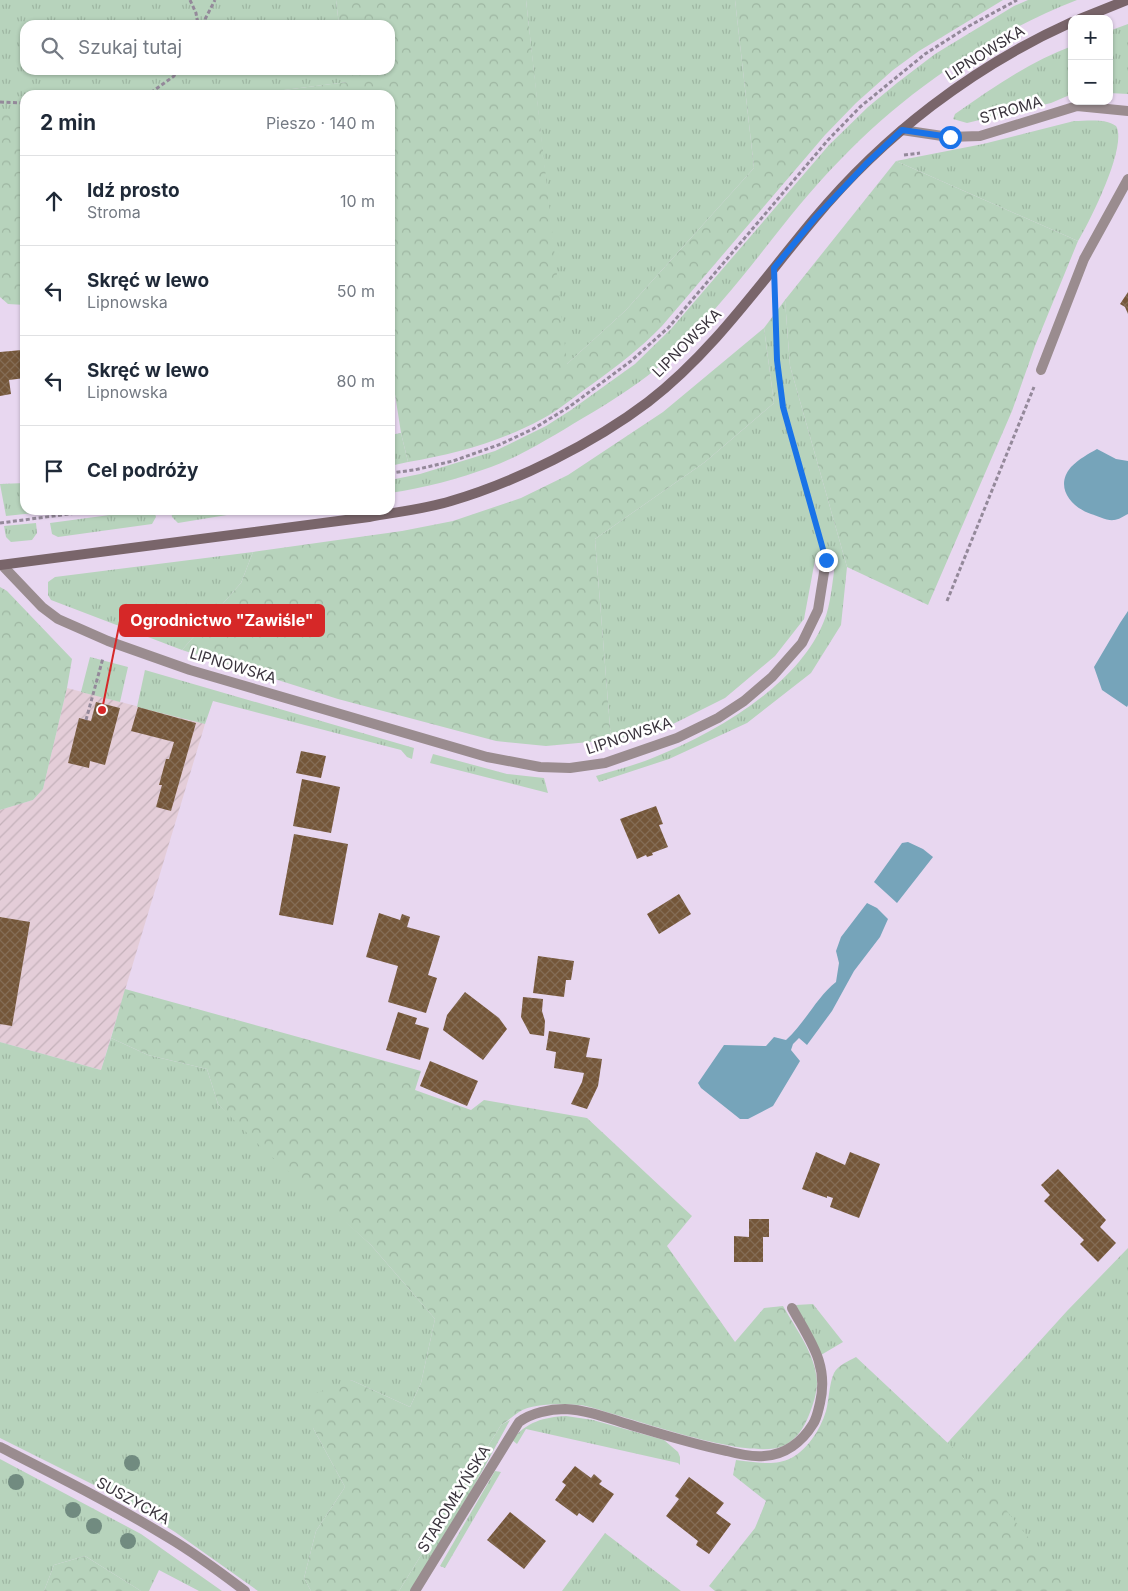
<!DOCTYPE html>
<html lang="pl">
<head>
<meta charset="utf-8">
<style>
  body { margin:0; font-family:Inter,sans-serif; background:#f2f2f3; color:#1f2937 }
  .controls { position:absolute; right:15px; top:15px; display:grid; overflow:hidden; border-radius:10px; box-shadow:0 1px 4px #0004 }
  .controls button { width:45px; height:45px; display:grid; place-items:center; padding:0; border:0; border-bottom:1px solid #e0e1e3; background:#fff; color:#1f2937; font:25px sans-serif }
  .stop { position:absolute; width:15px; height:15px; margin:-11px; border:4px solid #1a73e8; border-radius:50%; background:#fff }
  .stop.end { background:#1a73e8; border-color:#fff; box-shadow:0 1px 5px #0008 }
  .list { margin:0; padding:0; list-style:none }
  h2 { display:flex; justify-content:space-between; align-items:center; height:65px; margin:0; padding:0 20px; font-size:21px }
  h2 small { font-size:16px; font-weight:400; color:#747a83 }
  .list li { display:grid; grid-template-columns:32px 1fr auto; gap:15px; align-items:center; box-sizing:border-box; height:90px; padding:0 20px; border-top:1px solid #e0e1e3 }
  .list b { display:block; font-size:19px; white-space:nowrap }
  .list p { margin:0; font-size:16px; white-space:nowrap; color:#747a83 }
  .list em { font-size:16px; font-style:normal; color:#747a83 }
  .icon { flex:none; width:28px; height:28px; fill:none; stroke:currentColor; stroke-width:2; stroke-linecap:round; stroke-linejoin:round }
  .map { position:relative; flex:none; width:1128px; height:1591px; overflow:hidden }
  .search { position:absolute; background:#fff; box-shadow:0 1px 4px #0004; left:20px; top:20px; width:375px; height:55px; display:flex; align-items:center; gap:12px; box-sizing:border-box; padding:0 18px; border-radius:15px; color:#747a83; font-size:19px }
  .panel { position:absolute; background:#fff; box-shadow:0 1px 4px #0004; left:20px; top:90px; width:375px; height:425px; border-radius:15px }
  .map>svg:first-child { display:block }
</style>
</head>
<body>
<div class="map">
<svg width="1128" height="1591" viewBox="0 0 1128 1591">
  <defs>
    <pattern id="industrial-furrows" width="10" height="10" patternUnits="userSpaceOnUse" patternTransform="scale(1.25)"><rect width="10" height="10" fill="#e4cdd8"/><path d="M-1 1l2-2M0 10L10 0M9 11l2-2" fill="none" stroke="#c4b1ba"/></pattern>
    <pattern id="grass-tufts" width="24" height="20" patternUnits="userSpaceOnUse" patternTransform="scale(1.25)"><rect width="24" height="20" fill="#b7d3bc"/><path d="M3 7l-1-3M5 7V3M7 7l1-3M15 17l-1-3M17 17v-4M19 17l1-3" fill="none" stroke="#9eb6a2"/></pattern>
    <pattern id="forest-crowns" width="20" height="18" patternUnits="userSpaceOnUse" patternTransform="scale(1.25)"><rect width="20" height="18" fill="#b7d3bc"/><path d="M2 6a3 3 0 1 1 6 0M12 15a3 3 0 1 1 6 0" fill="none" stroke="#9eb6a2"/></pattern>
    <pattern id="building-cross-hatch" width="8" height="8" patternUnits="userSpaceOnUse" patternTransform="scale(1.25)"><rect width="8" height="8" fill="#745639"/><path d="M0 0l8 8M0 8l8-8" fill="none" stroke="#846c55"/></pattern>
  </defs>
  <rect width="100%" height="100%" fill="#e8d7f0"/>
  <path fill="url(#industrial-furrows)" d="M67,688l138,36 -104,346 -101,-28v-232l33,-10 10,-11z"/>
  <path fill="url(#grass-tufts)" d="M0,0h336l3,25h-314v45h321l2,12 -105,13h-218v19h-25z
    M526,0h209l19,168 -128,142 -60,55z
    M1028,0h49c-89,35 -170,91 -236,159 -44,44 -79,96 -120,143 -20,23 -42,49 -66,68 -23,18 -48,34 -72,48 -30,18 -60,37 -92,49 -33,12 -67,21 -101,26v-13l30,-6 75,-23 51,-25 25,-16 64,-46 36,-35 158,-184 39,-38 29,-24 38,-29 79,-48z
    M1128,24v70l-19,-1v-62z
    M1072,46v48l-21,9 -84,20 -14,-4 2,-5c37,-26 74,-52 117,-68z
    M1074,121c13,0 31,-3 42,5 12,19 -26,95 -38,115l-182,-80 87,-17z
    M785,300l5,66 57,201 -6,58 -30,48 -64,50 -78,36 -70,23 -3,-6c20,-6 40,-11 59,-19 60,-24 144,-72 169,-136 7,-17 8,-38 11,-56l-20,-5 -11,59 -29,37 -50,42 -60,30 -54,12 -16,-201 110,-77 69,-59 -10,-75z
    M401,433l7,29 -18,4v-31z
    M25,483v27h9v3l-28,3 -6,-32z
    M147,510h7l2,7 -4,7 -94,13 -6,-3 -2,-11z
    M171,510h67l-5,4 -55,9 -6,-6z
    M36,523l1,10 -5,7 -21,2 -5,-5 -2,-11z
    M253,552l-12,31 -59,67 -131,-50 -3,-5v-13l7,-5z
    M90,657l38,10 -8,35 -39,-10z
    M145,670l269,78 -2,11 -5,-2 -6,-7 -188,-49 -8,23 -68,-17z
    M433,754l74,20 37,4 4,15 -118,-30z
    M111,1038l37,17 59,14 11,35 153,141 64,74 -14,64 -11,24 -59,-27 -38,48 32,59 -29,44 -12,47 7,13h-53l-83,-59 -49,-31 -126,-63v-396l101,28z
    M1128,1248v343h-276l69,-119 146,-161z
    M813,1304l30,38 -22,13 -25,-50z
    M566,1416l27,4 71,20 14,12 2,5v8l-2,-2 -152,-34 -9,15 -5,-4c14,-18 32,-23 54,-24z
    M510,1420l-36,66 -63,105h-12l102,-166z
    M0,1459l141,75 81,57h-23l-40,-21 -10,21h-8l-56,-35 -31,9 -10,26h-44z
    M495,1471l6,1 -56,96 -5,-2z
    M605,1533l76,58h-119z"/>
  <path fill="url(#forest-crowns)" d="M336,0h190l41,364 59,-54 128,-142 -19,-168h268l-84,51 -26,19 -37,33 -31,32 -163,191c-21,22 -46,41 -71,59 -16,11 -32,25 -49,34 -42,23 -88,35 -134,43l-7,-29 -11,-71v-267h-147l104,-13 -1,-12h44v-45h-51z
    M0,114h25v191l-17,-1 -8,-7z
    M896,161l182,80 -43,105 -23,65 -84,194 -81,-38 -57,-201 -5,-66z
    M764,328l10,75 -69,59 -110,77 16,201 -65,6 -50,-5 -158,-42 -156,-49 59,-67 12,-31 149,-21 51,-10 68,-23 47,-23 95,-63z
    M0,587l7,4 65,68 -5,29 -24,101 -10,11 -33,10z
    M125,989l296,82 -6,19 56,20 13,-10 103,18 105,98 -25,30 68,96 29,-34 19,-2c13,23 33,49 34,76 0,11 -4,23 -8,33 -5,13 -13,25 -26,31 -32,14 -134,-22 -170,-32 -11,-3 -23,-8 -34,-9 -15,-1 -46,-2 -60,7 -6,4 -11,9 -18,13l-102,166h-88l-7,-13 12,-47 29,-44 -32,-59 3,-35 35,-13 59,27 11,-24 14,-64 -64,-74 -108,-96 -45,-45 -11,-35 -59,-14 -37,-17z
    M856,1357l111,104 92,115 25,15h-369l-6,-5 46,-58 11,-27 -33,-26 3,-15c33,4 54,9 76,-21 6,-8 11,-18 14,-28 3,-11 3,-27 8,-38 4,-8 15,-12 22,-16z
    M85,1556l56,35h-97l10,-26z"/>
  <path fill="#76a4ba" d="M1097,449l19,10 12,2v53c-4,2 -10,6 -14,6 -7,1 -16,-4 -23,-6 -20,-7 -37,-27 -20,-47 8,-8 17,-13 26,-18z
    M1128,611v94l-1,2 -25,-17 -8,-23 26,-44z
    M908,842l15,7 10,8 -36,46 -23,-21 28,-39z
    M867,903l10,5 11,11 -8,18 -26,34 -22,40 -25,34 -8,-7 -6,6 -2,6 9,11 -27,45 -25,13h-8l-39,-31 -3,-5 26,-38 42,1 8,-9 12,3c19,-17 30,-42 50,-58l3,-19 -3,-12 5,-14z"/>
  <path fill="url(#building-cross-hatch)" d="M1128,292v22l-3,-7 -5,-3z
    M22,350l3,28 -16,2 2,14 -11,2v-44z
    M96,702l24,6 -15,57 -15,-4 -1,7 -21,-5 11,-45 12,3z
    M138,707l58,16 -25,88 -15,-4 6,-22h-3l7,-26h3l5,-17 -43,-11z
    M301,751l25,5 -5,22 -25,-5z
    M302,779l38,8 -9,46 -38,-7z
    M656,806l7,18 -4,1 9,22 -16,6 1,2 -6,2 -1,-2 -9,4 -17,-40z
    M294,834l54,10 -15,81 -54,-10z
    M679,894l12,20 -32,20 -12,-20z
    M379,913l21,7 2,-6 8,3 -3,10 33,9 -12,39 9,3 -11,35 -38,-11 10,-36 -32,-9z
    M0,917l30,5 -18,104 -12,-2z
    M538,956l36,5 -3,19h-5l-2,17 -31,-4z
    M465,992l34,26 8,11 -24,31 -40,-30 4,-15z
    M523,997l20,2 -1,12 3,10 -1,15 -14,-2 -9,-17z
    M398,1012l19,6 -2,6 14,4 -9,32 -34,-10z
    M549,1031l41,7 -4,19 16,2 -4,27 -11,23 -16,-5 11,-22 2,-9 -30,-5 2,-16 -10,-2z
    M430,1061l48,20 -11,25 -47,-20z
    M816,1152l29,13 5,-13 30,12 -21,54 -29,-11 3,-9 -6,-2v2l-25,-9z
    M1058,1169l48,51 -6,7 16,16 -18,19 -18,-18 4,-4 -40,-39 6,-6 -9,-10z
    M749,1219h20v18h-6v25h-29v-26l15,1z
    M575,1466l16,12 3,-4 8,7 -3,3 15,10 -21,29 -14,-10 -2,3 -22,-16 11,-15 -4,-3z
    M689,1477l35,26 -8,10 15,11 -22,30 -13,-9 2,-4 -32,-25 13,-17 -4,-3z
    M510,1512l36,29 -22,28 -37,-29z"/>
  <g fill="none" stroke-linecap="round" stroke-linejoin="round">
    <path stroke="#94899a" stroke-width="3" stroke-dasharray="4 2.5" stroke-linecap="butt" d="M190,0l6,13 2,12
      M202,25l13,-25
      M145,95l4,-1 25,-18 4,-6
      M0,102l25,1
      M904,155l16,-2
      M775,296l2,64 6,47 39,137
      M390,473l24,-3 39,-9 48,-17 32,-15 36,-22 62,-46 38,-34 159,-187 32,-33 65,-53 44,-28 48,-26
      M0,523l100,-13
      M947,601l87,-214
      M86,720l17,-62"/>
    <path stroke="#9a8c8f" stroke-width="10" d="M415,1591l104,-169c12,-9 31,-13 46,-13 21,1 40,8 59,14 34,10 68,21 103,28 11,3 25,6 37,5 21,-1 38,-14 49,-32 4,-6 5,-13 7,-21 9,-39 -10,-62 -28,-95"/>
    <path stroke="#9a8c8f" stroke-width="10" d="M902,130l47,7 31,-1 97,-30 51,5
      M1041,370l43,-111 44,-80
      M2,565l40,42 16,12 50,22 82,29 297,87 53,10 30,1 35,-5 72,-25 41,-20 26,-17 28,-24 30,-34 16,-33 8,-50
      M0,1447c57,29 115,58 169,91 27,16 51,34 76,53"/>
    <path stroke="#79656a" stroke-width="10" d="M1080,19l47,-19
      M0,565l369,-48c27,-5 56,-8 82,-16 65,-19 143,-58 197,-99 65,-50 113,-120 166,-183 70,-84 158,-152 258,-197"/>
  </g>
  <g fill="#718b80">
    <circle cx="132" cy="1463" r="8"/>
    <circle cx="16" cy="1482" r="8"/>
    <circle cx="73" cy="1510" r="8"/>
    <circle cx="94" cy="1526" r="8"/>
    <circle cx="128" cy="1541" r="8"/>
  </g>
  <g fill="none" stroke-linecap="round" stroke-linejoin="round">
    <path stroke="#1a73e8" stroke-width="6" d="M826,560l-43,-153 -6,-47 -3,-92 42,-51 50,-53 36,-34 48,7"/>
  </g>
  <g text-anchor="middle" stroke-width="5" stroke-linejoin="round" paint-order="stroke">
    <g font-size="15" fill="#3a343d" stroke="#fff">
      <text transform="translate(985 53) rotate(-32)" y="5">LIPNOWSKA</text>
      <text transform="translate(1011 110) rotate(-16)" y="5">STROMA</text>
      <text transform="translate(687 343) rotate(-45)" y="5">LIPNOWSKA</text>
      <text transform="translate(233 666) rotate(17)" y="5">LIPNOWSKA</text>
      <text transform="translate(629 736) rotate(-18)" y="5">LIPNOWSKA</text>
      <text transform="translate(454 1499) rotate(-58)" y="5">STAROMŁYŃSKA</text>
      <text transform="translate(133 1501) rotate(29)" y="5">SUSZYCKA</text>
    </g>
  </g>
  <path fill="none" stroke="#d62828" stroke-width="2" d="M102 710L120 621"/>
  <circle fill="#d62828" stroke="#fff" stroke-width="2" cx="102" cy="710" r="5"/>
  <rect fill="#d62828" stroke="#d62828" stroke-width="2" x="120" y="605" width="204" height="31" rx="5"/>
  <g font-size="16" text-anchor="middle" font-weight="bold" fill="#fff">
    <text x="222" y="626">Ogrodnictwo "Zawiśle"</text>
  </g>
</svg>
<div class="controls">
<button>+</button>
<button>−</button>
</div>
<div class="stop" style="left:950px;top:137px"></div>
<div class="stop end" style="left:826px;top:560px"></div>
<div class="search"><svg class="icon" aria-label="search" viewBox="0 0 24 24"><circle cx="10" cy="10" r="6"/><path d="M15 15l6 6"/></svg>Szukaj tutaj</div>
<section class="panel">
<h2>2 min<small>Pieszo · 140 m</small></h2>
<ul class="list">
<li><svg class="icon" aria-label="ahead" viewBox="0 0 24 24"><path d="M12 20V5M6 11l6-6 6 6"/></svg><div><b>Idź prosto</b><p>Stroma</p></div><em>10 m</em></li>
<li><svg class="icon" aria-label="left" viewBox="0 0 24 24"><path d="M17 20v-9H6M10 6l-5 5 5 5"/></svg><div><b>Skręć w lewo</b><p>Lipnowska</p></div><em>50 m</em></li>
<li><svg class="icon" aria-label="left" viewBox="0 0 24 24"><path d="M17 20v-9H6M10 6l-5 5 5 5"/></svg><div><b>Skręć w lewo</b><p>Lipnowska</p></div><em>80 m</em></li>
<li><svg class="icon" aria-label="arrive" viewBox="0 0 24 24"><path d="M6 21V4h12l-3 4 3 4H6"/></svg><div><b>Cel podróży</b></div></li>
</ul>
</section>
</div>
</body>
</html>
